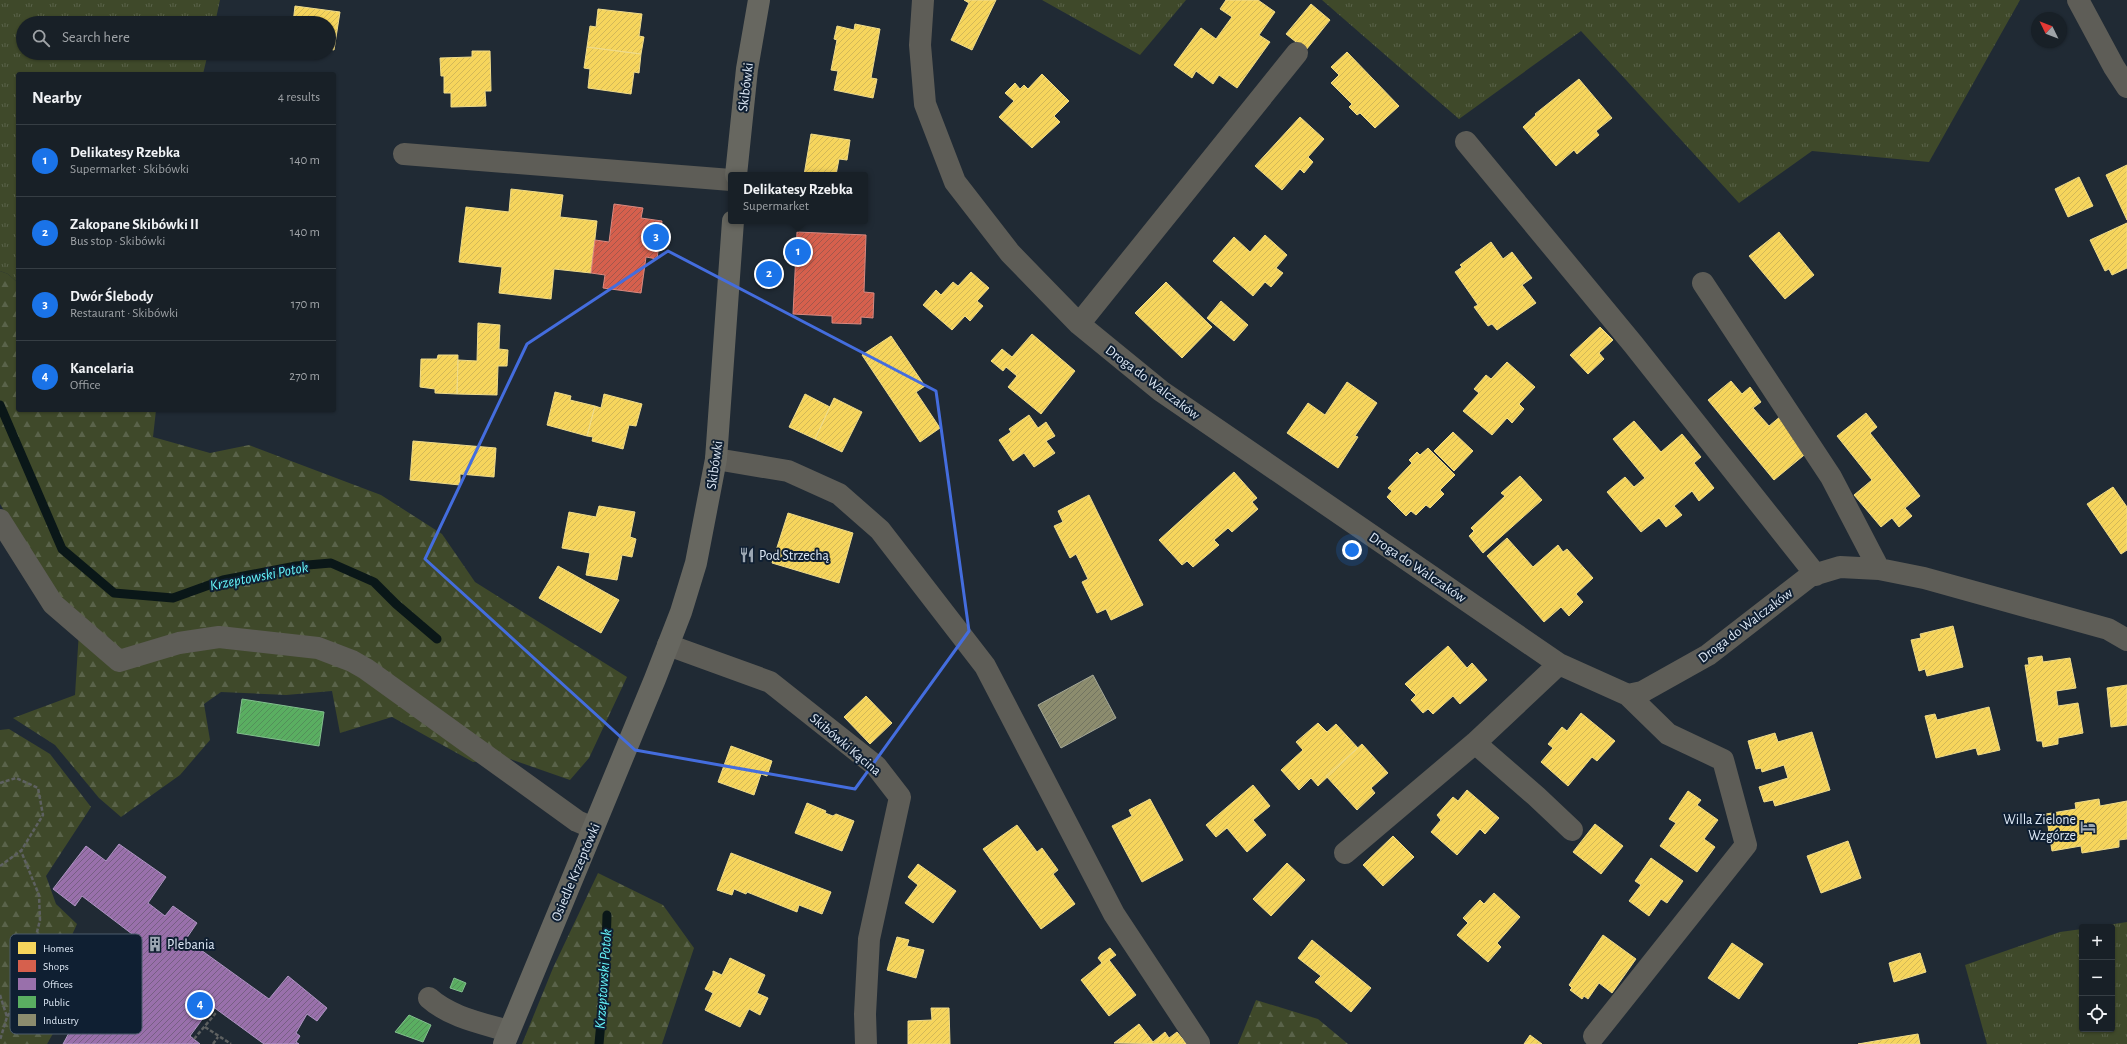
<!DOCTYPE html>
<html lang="en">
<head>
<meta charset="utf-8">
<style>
  body { margin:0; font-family:"Alegreya Sans",sans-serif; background:#21282f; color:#f1f3f6 }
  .controls { position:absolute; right:12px; bottom:12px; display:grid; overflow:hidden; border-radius:4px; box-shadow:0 1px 3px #0004 }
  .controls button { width:36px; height:36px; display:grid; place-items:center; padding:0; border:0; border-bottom:1px solid #363e44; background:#182027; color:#f1f3f6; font:20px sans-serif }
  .compass { position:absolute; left:2031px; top:12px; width:36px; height:36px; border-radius:50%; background:#182027; box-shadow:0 1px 3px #0004; rotate:313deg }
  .you { position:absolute; left:1352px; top:550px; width:14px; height:14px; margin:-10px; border:3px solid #fff; border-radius:50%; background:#1a73e8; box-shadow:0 0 0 6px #1a73e833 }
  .badge { display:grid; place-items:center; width:26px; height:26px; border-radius:50%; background:#1a73e8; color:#fff; font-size:13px; font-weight:700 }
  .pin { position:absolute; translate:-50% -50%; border:2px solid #fff; box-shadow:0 1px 4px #0006 }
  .popup { position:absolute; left:728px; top:172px; width:140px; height:52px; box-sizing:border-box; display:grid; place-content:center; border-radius:4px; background:#182027; filter:drop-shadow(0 1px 3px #0005); font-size:13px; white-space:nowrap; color:#9fa3a7 }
  .popup b { font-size:15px; color:#f1f3f6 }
  .popup::after { content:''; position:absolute; left:50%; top:100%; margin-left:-8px; border:8px solid transparent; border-top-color:#182027 }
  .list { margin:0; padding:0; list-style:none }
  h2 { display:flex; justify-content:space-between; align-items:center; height:52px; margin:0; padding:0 16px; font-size:17px }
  h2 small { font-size:13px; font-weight:400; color:#9fa3a7 }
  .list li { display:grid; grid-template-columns:26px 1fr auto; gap:12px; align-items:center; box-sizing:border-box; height:72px; padding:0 16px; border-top:1px solid #363e44 }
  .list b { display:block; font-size:15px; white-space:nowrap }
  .list p { margin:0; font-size:13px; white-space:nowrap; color:#9fa3a7 }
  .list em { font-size:13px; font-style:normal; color:#9fa3a7 }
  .icon { flex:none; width:22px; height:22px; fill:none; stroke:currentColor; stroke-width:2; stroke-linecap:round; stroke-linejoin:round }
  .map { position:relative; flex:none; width:2127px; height:1044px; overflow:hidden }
  .search { position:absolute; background:#182027; box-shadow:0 1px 3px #0004; left:16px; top:16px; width:320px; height:44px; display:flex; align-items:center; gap:10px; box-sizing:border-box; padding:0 14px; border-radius:22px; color:#9fa3a7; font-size:15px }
  .panel { position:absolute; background:#182027; box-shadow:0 1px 3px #0004; left:16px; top:72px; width:320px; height:340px; border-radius:4px }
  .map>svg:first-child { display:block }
</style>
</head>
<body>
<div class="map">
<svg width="2127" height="1044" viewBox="0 0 2127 1044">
  <defs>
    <pattern id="grass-tufts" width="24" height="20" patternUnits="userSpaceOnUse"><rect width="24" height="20" fill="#3f492a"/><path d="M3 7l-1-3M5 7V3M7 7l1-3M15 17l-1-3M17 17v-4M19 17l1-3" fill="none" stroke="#5a634a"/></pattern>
    <pattern id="forest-firs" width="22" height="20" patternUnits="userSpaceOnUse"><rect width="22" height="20" fill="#3f492a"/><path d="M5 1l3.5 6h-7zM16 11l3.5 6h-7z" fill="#5a634a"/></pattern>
    <pattern id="homes-hatch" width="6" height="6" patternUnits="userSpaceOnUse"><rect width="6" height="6" fill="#f6d55c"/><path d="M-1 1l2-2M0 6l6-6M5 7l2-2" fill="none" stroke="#d2b858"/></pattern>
    <pattern id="shops-hatch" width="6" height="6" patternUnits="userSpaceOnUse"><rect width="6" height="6" fill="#d6604d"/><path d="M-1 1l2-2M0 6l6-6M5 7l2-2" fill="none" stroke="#a3574c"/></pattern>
    <pattern id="offices-hatch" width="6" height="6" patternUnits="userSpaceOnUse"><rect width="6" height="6" fill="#9970ab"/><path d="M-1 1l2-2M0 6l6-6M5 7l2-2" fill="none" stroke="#775f84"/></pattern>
    <pattern id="public-hatch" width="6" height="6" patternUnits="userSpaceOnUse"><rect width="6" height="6" fill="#5aae61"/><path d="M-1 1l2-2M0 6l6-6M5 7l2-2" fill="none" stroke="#538f5a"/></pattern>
    <pattern id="industry-hatch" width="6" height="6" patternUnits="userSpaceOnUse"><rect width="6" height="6" fill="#8c8c6e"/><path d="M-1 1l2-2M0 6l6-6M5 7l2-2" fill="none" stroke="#727461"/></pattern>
  </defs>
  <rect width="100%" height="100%" fill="#202a34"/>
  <path fill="url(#grass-tufts)" d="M0,0h220l-5,23h-192v30h185l-5,21h-185v209l-10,-9 -8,-3z
    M1042,0h144l-46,55z
    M1322,0h698l-91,162 -117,-11 -73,52 -158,-172 -122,88z
    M2127,922v122h-140l-22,-79 95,-33 22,-3v100h30v-102h-18z"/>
  <path fill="url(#forest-firs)" d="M0,271l8,3 10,9v127h138l-3,27 57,16 39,-8 132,50 61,39 33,48 152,95 -38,81 -19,22 -60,-21 -37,3 -81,-45 -52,16 -8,-42 -46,4 -65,-3 -17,12 6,36 -30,35 -59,42 -22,-19 -44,-53 -42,-27 62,-23 4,-64 -79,-127z
    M9,729l41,25 41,53 -45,69 10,28 21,20 -15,33 16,33 -31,54h-47v-314z
    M598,873l65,32 31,43 -32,96h-140l31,-76z
    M1256,1000l62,19 30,25h-110z"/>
  <path fill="url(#homes-hatch)" stroke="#efdb8a" d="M964,0h32l-24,50 -21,-10 18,-37z
    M1226,0h32l17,12 -16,23 11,7 -33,46 -18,-13 -6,9 -17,-13 -4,7 -18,-13 27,-37 15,11 16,-22 -12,-8z
    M1311,4l19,16 -24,30 -20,-16z
    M295,6l45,6 -6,38 -5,-1v-26h-36z
    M598,9l44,5 -3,22 5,1 -3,17 -54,-7 3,-21 6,1z
    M855,24l25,5 -9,49 6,1 -4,19 -39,-8 4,-19 -7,-1 6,-30 -3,-1 3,-13 17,4z
    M587,47l54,7 -2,19 -5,-1 -3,22 -43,-6 2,-19 -6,-1z
    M472,51h18l1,40h-6l1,15 -35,1v-14h-7v-17h-3l-1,-18 32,-1z
    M1347,52l52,54 -24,22 -15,-15 -3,2 -8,-8 3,-3 -21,-21 8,-8 -8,-8z
    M1042,74l27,27 -15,15 6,6 -28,26 -33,-31 15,-16 -9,-8 10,-10 5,6 4,-4 4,4z
    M1579,79l33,39 -16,13 3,4 -22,19 -3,-4 -18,16 -33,-39 13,-12 -1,-1z
    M1300,117l24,22 -16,18 5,5 -9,11 -4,-4 -18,21 -27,-24z
    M811,134l39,6 -3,20 -8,-1 -3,16h-32z
    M2127,165v55l-21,-45z
    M2079,177l14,29 -25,11 -13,-28z
    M511,189l52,6 -3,22 37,4 -6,52 -37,-4 -3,30 -52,-6 3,-26 -43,-5 7,-55 43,5z
    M2127,223v45l-15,7 -3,-6 -4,2 -15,-31z
    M1779,232l35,43 -29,24 -36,-43z
    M1265,235l22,20 -11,13 7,5 -12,14 -6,-5 -12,14 -40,-35 21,-24 16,15z
    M1491,242l12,17 9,-7 20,26 -10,7 14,18 -39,27 -5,-6 -4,2 -14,-19 4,-2 -23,-33 7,-5 -2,-2z
    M971,272l18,16 -12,13 6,5 -13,15 -5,-5 -13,14 -29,-25 13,-15 5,5 12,-13 5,4z
    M1166,282l46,45 -30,31 -47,-45z
    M1221,301l27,24 -14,16 -27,-23z
    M478,323l22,2 -1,24 9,1 -1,16h-9l-1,29 -40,-1 1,-34 19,1z
    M1600,327l13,13 -14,13 5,6 -16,15 -18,-19z
    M1032,334l43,37 -34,43 -33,-27 9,-11 -11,-9 -3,4 -12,-10 11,-12 10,8z
    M891,336l34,50 -9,6 24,36 -20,14 -58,-87z
    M438,355h20l-1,39 -22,-1v-4l-15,-2 1,-28h16z
    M1507,362l28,25 -16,17 5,5 -12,14 -5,-5 -15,17 -29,-24 16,-18 -5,-4 12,-14 5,4z
    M1731,381l11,13 8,-7 11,15 -8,6 16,18 12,-10 28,35 -35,29 -66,-80z
    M1347,382l30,21 -22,33 3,1 -20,31 -51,-35 21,-30 17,12z
    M555,392l16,4 -1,4 25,6 -8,30 -40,-11z
    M604,394l38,10 -6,22 -7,-1 -6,24 -31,-8 1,-4 -6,-1 8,-30 6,2z
    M805,394l25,13 -15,32 -26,-12z
    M834,398l28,14 -20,40 -27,-13z
    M1866,413l11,14 -7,6 50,63 -15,12 7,8 -13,11 -7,-9 -11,9 -27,-32 18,-15 -35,-44z
    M1029,415l9,13 8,-6 9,14 -9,5 9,12 -21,14 -10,-14 -11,8 -14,-21 12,-8 -2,-3z
    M1634,421l27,31 21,-18 19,23 -7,6 20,25 -15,13 -7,-10 -18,15 8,9 -16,12 -7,-9 -18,14 -34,-40 18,-15 9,10 11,-9 -32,-39z
    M1453,432l20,19 -19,20 -20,-20z
    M413,441l83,7 -2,29 -34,-3v11l-50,-5z
    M1428,448l27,27 -15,15 4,4 -14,14 -4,-3 -10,10 -5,-4 -5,5 -19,-19 5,-6 -4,-3 24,-25 -3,-3 8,-8 3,3z
    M1234,472l23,26 -5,4 6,7 -26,23 -4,-4 -14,12 5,5 -26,22 -6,-6 -5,4 -23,-25z
    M1520,476l22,24 -59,53 -14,-17 5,-5 -3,-3 34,-32 -4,-3z
    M2113,487l14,20v43l-6,4 -34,-50z
    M1089,495l54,110 -32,15 -5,-11 -9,4 -15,-31 6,-3 -12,-25 -6,4 -16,-32 9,-4 -5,-11z
    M599,506l36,6 -5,25 6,2 -4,18 -10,-2 -5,25 -31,-5 4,-22 -28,-5 7,-36 27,5z
    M788,513l65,20 -14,50 -67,-20z
    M1507,538l26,29 25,-22 5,7 4,-3 26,29 -17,16 7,8 -14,14 -8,-9 -17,15 -57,-66z
    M558,566l61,34 -18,33 -62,-35z
    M1953,626l10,41 -36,9 -2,-7 -6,2 -8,-31 10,-2 -1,-4z
    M1448,646l19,22 5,-5 15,17 -27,24 -7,-8 -20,18 -5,-5 -5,4 -12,-13 5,-5 -11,-11z
    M2042,656l1,6 27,-4 6,30 -20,3 2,15 20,-3 5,30 -25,5v6l-15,3 -1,-6h-5l-12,-76h4l-1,-7z
    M2127,685v40l-16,2 -4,-39z
    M866,696l26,27 -22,21 -26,-27z
    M1989,707l11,43 -22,5 -2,-7 -40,10 -11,-42 10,-2 2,6z
    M1581,713l34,28 -18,20 -5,-4 -24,29 -27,-24 12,-14 -5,-4 14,-17 5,4z
    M1318,723l9,9 9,-8 22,24 -40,38 -7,-8 -12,12 -18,-20 22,-20 -7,-8z
    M1812,732l18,58 -55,16 -2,-6 -9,2 -5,-15 29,-9 -4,-13 -22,7 -1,-4 -5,1 -8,-28 27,-8 3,9z
    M1362,744l26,29 -17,15 4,5 -18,17 -31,-34z
    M731,746l41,15 -5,15 -6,-2 -7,21 -36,-13z
    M1253,785l17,21 -17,14 13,15 -19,17 -20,-24 -11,9 -10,-12z
    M1467,790l32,28 -14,16 -5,-5 -23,26 -26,-23 10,-12 -4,-5 16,-18 5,4z
    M1688,791l13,9 -4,5 21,15 -14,19 11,8 -18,25 -37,-26 16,-23 -7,-4z
    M1150,799l33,61 -41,22 -30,-56 20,-10 -3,-6z
    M2099,799l1,7 27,-5v38l-8,1v7l-37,6 -1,-7 -29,5 -6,-37 30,-5 -1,-6z
    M807,803l19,8 -1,2 8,3 3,-2 18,7 -12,30 -47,-18z
    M1595,824l28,22 -22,28 -28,-22z
    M1017,825l20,27 5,-4 16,22 -5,4 22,30 -34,25 -58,-80z
    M1393,836l21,21 -31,29 -20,-21z
    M1848,841l13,37 -40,15 -14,-37z
    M731,853l100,39 -9,22 -23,-9 -2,7 -50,-20 -1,2 -12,-5 -2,6 -15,-5z
    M1651,858l32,23 -16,22 -6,-4 -12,17 -20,-15 12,-16 -6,-4z
    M1287,863l18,17 -34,36 -18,-17z
    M918,864l38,27 -23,32 -28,-20 13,-18 -10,-8z
    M1494,893l26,24 -23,26 4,4 -13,15 -31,-27 11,-12 -5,-5 17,-18 4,4z
    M1603,935l33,24 -24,34 -13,-10 -11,16 -4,-3 -2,3 -12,-9 2,-2 -3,-3z
    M897,937l12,3 -2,6 17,4 -8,28 -29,-8z
    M1312,940l59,48 -20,24 -36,-30 6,-6 -23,-18z
    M1732,943l31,21 -24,35 -31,-21z
    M1110,948l6,7 -7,5 27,35 -27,21 -28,-36 21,-17 -4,-5 3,-4z
    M1920,953l6,19 -32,10 -5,-19z
    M730,958l35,17 -8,18 11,5 -8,17 -11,-6 -9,18 -35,-17 8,-17 -8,-4 8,-15v-3l9,4z
    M931,1008h18l1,36h-42v-23l24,-1z
    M1139,1024l14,18 12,-10 4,6 8,-6 10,12 -73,-1z
    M1918,1034l2,10h-62l23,-4z
    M1530,1035l12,9h-18z"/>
  <path fill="url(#shops-hatch)" stroke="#d98980" d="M614,204l29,4 -2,10 21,3 -5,38 -11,-2 -5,36 -38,-5 2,-13 -14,-2 4,-33 14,2z
    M797,232l69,3 -2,57 10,1 -1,25 -12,-1v7l-29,-1v-7l-39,-2z"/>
  <path fill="url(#offices-hatch)" stroke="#ae95c2" d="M119,844l47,33 -18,26 17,13 8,-10 24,17 -13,19 7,7 3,-4 75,54 19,-23 39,32 -10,13 -10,-7 -11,19 4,3 -4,6 3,2h-35l-52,-38 -22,30 10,8h-137l34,-63 -31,-24 12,-16 31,23 23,-30 -50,-38 -7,10 -22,-17 33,-43 20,15z"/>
  <path fill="url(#public-hatch)" stroke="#82c08e" d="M242,699l82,13 -5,34 -82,-13z
    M41,973l8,8 -10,10 -8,-8z
    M454,978l12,5 -4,9 -12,-4z
    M409,1015l22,10 -8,17 -28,-10z"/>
  <path fill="url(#industry-hatch)" stroke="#a5a897" d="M1093,675l23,43 -55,30 -23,-43z"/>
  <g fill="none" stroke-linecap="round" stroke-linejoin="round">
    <path stroke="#0a1718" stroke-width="9" d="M0,405l62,144 52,44 59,5 50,-18 73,-14 35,-3 43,19 22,22 41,35
      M599,1044l6,-66 2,-63"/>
    <path stroke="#5e6161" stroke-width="2.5" stroke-dasharray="4 2" stroke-linecap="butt" d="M0,783l16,-5 22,10 5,27 -22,36 18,44 1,25 -18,72 -15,25
      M0,866l22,-16
      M0,995l7,22 -7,23
      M205,1027l26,17
      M194,1039l21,-25 -5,-4
      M213,1044l5,-7"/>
    <path stroke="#5e5d57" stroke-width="22" d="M923,0l-3,45 5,59 30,78 55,71 69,71 82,67 398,273 69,31 14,-3 66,-37 102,-79 30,-9 39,2 45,9 184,51 19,11
      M2078,0l36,67 13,20
      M1466,142l167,202 183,231
      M404,154l327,26
      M1703,283l128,194 48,92
      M1079,324l218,-271
      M716,459l72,12 51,23 41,36 105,136 129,248 85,129
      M0,520l53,84 66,57 60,-18 40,-6 99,11 34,13 14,8 211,152 16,7
      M668,645l102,37 106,84 24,31 -31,142 -4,75 1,30
      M1475,743l61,53 36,34
      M1345,853l130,-110 84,-79
      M429,998c21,19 52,25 79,33
      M1594,1036l152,-191 -23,-85 -55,-26 -40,-39"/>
    <path stroke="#676760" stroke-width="22" d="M736,175l11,-106 12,-69
      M504,1044l151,-365 26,-67 15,-49 20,-104 17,-238"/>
  </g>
  <path fill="none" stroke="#446dde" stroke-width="3" stroke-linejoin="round" d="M668,251l268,140 33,240 -114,158 -220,-39 -210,-191 102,-215z"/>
  <defs>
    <g id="restaurant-bare" transform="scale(1.2)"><path d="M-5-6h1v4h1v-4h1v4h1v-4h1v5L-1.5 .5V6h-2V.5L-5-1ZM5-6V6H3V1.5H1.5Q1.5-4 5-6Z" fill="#9ca7b3" stroke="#0f1f32" stroke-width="2.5" paint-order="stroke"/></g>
    <g id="hotel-bare" transform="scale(1.2)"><path d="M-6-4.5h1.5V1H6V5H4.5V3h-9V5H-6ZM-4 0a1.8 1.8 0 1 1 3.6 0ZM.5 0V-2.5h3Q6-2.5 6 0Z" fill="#9ca7b3" stroke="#0f1f32" stroke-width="2.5" paint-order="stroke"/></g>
    <g id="building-bare" transform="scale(1.2)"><path d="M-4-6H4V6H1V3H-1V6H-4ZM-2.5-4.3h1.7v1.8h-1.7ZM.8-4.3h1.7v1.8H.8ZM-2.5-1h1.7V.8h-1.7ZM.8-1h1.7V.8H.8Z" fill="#9ca7b3" stroke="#0f1f32" stroke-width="2.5" paint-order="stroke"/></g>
  </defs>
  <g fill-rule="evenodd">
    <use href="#restaurant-bare" x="747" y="555"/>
    <use href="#hotel-bare" x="2088" y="827"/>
    <use href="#building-bare" x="155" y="944"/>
  </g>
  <g text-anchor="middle" stroke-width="4" stroke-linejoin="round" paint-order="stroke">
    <g font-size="14" fill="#dfeaf7" stroke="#0f1f32">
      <text transform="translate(745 87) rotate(-83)" y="5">Skibówki</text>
      <text transform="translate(1153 382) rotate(37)" y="5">Droga do Walczaków</text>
      <text transform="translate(714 465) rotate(-82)" y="5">Skibówki</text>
      <text transform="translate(1418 567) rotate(34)" y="5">Droga do Walczaków</text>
      <text transform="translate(1745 625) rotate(-37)" y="5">Droga do Walczaków</text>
      <text transform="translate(846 744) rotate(40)" y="5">Skibówki Kącina</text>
      <text transform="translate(575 872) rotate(-67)" y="5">Osiedle Krzeptówki</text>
    </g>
    <g font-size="14" fill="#dfeaf7" stroke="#0f1f32" text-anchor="start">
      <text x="759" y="560">Pod Strzechą</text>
      <text x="2076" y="824" text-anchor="end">Willa Zielone<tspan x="2076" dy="16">Wzgórze</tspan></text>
      <text x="167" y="949">Plebania</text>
    </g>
    <g font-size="15" font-style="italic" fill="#65f5fa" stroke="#0f1f32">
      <text transform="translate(259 576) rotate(-11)" y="5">Krzeptowski Potok</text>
      <text transform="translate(603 979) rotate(-86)" y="5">Krzeptowski Potok</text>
    </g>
  </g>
  <rect x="10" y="934" width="132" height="100" rx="6" fill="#0f1f32" stroke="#4d5c6d" stroke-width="1"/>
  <rect x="18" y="942" width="18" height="12" fill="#f6d55c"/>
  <rect x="18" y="960" width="18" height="12" fill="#d6604d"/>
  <rect x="18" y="978" width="18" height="12" fill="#9970ab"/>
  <rect x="18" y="996" width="18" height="12" fill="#5aae61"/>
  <rect x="18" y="1014" width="18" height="12" fill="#8c8c6e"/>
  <g font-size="11" fill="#dfeaf7">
    <text x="43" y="952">Homes</text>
    <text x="43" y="970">Shops</text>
    <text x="43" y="988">Offices</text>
    <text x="43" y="1006">Public</text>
    <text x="43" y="1024">Industry</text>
  </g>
</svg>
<div class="controls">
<button>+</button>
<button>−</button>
<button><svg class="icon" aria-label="locate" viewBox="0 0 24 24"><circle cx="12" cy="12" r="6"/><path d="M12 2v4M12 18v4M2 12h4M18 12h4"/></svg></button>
</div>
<svg class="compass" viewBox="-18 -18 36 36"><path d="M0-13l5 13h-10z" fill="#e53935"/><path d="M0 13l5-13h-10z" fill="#9fa3a7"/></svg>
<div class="you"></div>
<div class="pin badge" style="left:798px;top:252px">1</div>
<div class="popup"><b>Delikatesy Rzebka</b>Supermarket</div>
<div class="pin badge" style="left:769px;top:274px">2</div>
<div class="pin badge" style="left:656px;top:237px">3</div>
<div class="pin badge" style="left:200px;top:1005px">4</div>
<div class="search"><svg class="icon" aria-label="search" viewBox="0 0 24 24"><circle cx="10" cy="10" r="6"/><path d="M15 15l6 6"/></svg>Search here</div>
<section class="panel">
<h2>Nearby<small>4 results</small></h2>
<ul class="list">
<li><span class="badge">1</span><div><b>Delikatesy Rzebka</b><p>Supermarket · Skibówki</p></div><em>140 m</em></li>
<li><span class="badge">2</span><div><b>Zakopane Skibówki II</b><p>Bus stop · Skibówki</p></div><em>140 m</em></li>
<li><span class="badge">3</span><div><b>Dwór Ślebody</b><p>Restaurant · Skibówki</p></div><em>170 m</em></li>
<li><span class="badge">4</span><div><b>Kancelaria</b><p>Office</p></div><em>270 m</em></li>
</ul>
</section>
</div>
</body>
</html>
